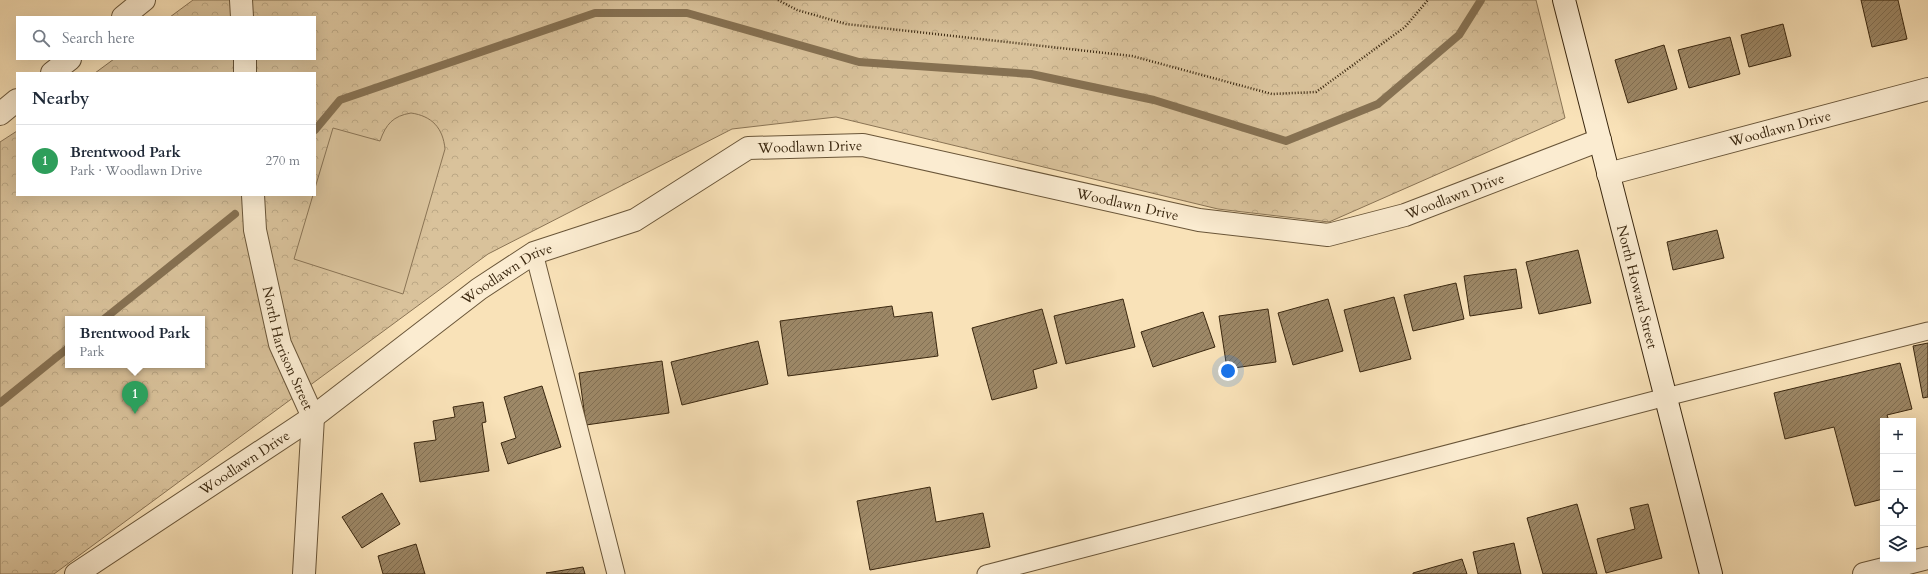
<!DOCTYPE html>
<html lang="en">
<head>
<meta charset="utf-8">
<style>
  body { margin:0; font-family:Cardo,serif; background:#f2f2f3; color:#1f2937 }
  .controls { position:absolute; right:12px; bottom:12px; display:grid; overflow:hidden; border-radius:0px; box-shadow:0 4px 16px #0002 }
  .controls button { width:36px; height:36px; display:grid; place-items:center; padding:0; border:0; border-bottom:1px solid #e0e1e3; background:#fff; color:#1f2937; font:20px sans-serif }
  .you { position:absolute; left:1228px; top:371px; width:14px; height:14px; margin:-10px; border:3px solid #fff; border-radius:50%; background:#1a73e8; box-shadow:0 0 0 6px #1a73e833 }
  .badge { display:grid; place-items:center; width:26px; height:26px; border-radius:50%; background:#8f2418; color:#fff; font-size:13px; font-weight:700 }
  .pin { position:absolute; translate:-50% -33px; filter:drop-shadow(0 1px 2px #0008) }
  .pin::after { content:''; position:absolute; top:21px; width:14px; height:12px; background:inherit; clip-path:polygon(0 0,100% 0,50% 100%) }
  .popup { position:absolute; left:65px; top:316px; width:140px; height:52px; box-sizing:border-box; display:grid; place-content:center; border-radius:0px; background:#fff; filter:drop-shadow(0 1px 3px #0005); font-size:13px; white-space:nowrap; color:#747a83 }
  .popup b { font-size:15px; color:#1f2937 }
  .popup::after { content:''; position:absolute; left:50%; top:100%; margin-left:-8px; border:8px solid transparent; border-top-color:#fff }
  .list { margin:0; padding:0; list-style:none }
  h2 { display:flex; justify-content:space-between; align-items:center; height:52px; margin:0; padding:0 16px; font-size:17px }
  h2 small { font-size:13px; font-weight:400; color:#747a83 }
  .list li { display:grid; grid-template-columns:26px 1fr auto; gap:12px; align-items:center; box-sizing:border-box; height:72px; padding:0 16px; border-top:1px solid #e0e1e3 }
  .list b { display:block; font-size:15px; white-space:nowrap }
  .list p { margin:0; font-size:13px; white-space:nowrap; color:#747a83 }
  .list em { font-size:13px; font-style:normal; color:#747a83 }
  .icon { flex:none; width:22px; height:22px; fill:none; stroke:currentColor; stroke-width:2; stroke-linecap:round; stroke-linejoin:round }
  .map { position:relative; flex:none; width:1928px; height:574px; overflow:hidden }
  .search { position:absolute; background:#fff; box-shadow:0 4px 16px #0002; left:16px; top:16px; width:300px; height:44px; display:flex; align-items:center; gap:10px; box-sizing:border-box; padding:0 14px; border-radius:0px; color:#747a83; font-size:15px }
  .panel { position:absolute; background:#fff; box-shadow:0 4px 16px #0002; left:16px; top:72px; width:300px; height:124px; border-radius:0px }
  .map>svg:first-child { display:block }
</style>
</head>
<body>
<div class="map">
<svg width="1928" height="574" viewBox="0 0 1928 574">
  <defs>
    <pattern id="park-crowns" width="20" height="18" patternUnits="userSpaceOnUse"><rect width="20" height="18" fill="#d9c29b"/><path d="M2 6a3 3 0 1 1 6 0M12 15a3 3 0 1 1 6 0" fill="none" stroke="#bba784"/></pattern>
    <pattern id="building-hatch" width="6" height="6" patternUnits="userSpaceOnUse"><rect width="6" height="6" fill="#9d8867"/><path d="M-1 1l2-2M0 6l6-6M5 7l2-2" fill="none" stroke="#816f53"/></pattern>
  </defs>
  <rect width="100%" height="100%" fill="#f9e2b8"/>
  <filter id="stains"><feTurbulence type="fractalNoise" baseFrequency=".005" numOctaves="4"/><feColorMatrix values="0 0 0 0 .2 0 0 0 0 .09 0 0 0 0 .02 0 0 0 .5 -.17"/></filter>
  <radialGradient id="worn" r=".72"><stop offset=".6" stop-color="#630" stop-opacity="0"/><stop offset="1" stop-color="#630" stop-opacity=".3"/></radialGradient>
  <path fill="url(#park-crowns)" stroke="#8a7455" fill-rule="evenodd" d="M193,0h1343l29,118 -236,104 -111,-13 -382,-92 -104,12 -244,125 -434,320h-54v-432l17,-11v64h298v-122h-220l19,-14h201v-42h-145zM68,319h134v46h-134z"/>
  <path fill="#d9c29b" stroke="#8a7455" d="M411,113c21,3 32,15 34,36l-42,145 -109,-35 19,-64h2v-7l18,-60 47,13c6,-17 13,-25 31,-28z"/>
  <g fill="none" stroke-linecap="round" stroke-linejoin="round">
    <path stroke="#867152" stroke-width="8" d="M315,130l25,-30 255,-87h92l172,49 172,12 123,26 132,41 92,-37 81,-69 22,-35
      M104,319l131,-105
      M0,403l68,-55"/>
  </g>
  <path fill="url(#building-hatch)" stroke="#3a270f" d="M1861,0h37l9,39 -35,8z
    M1783,24l8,32 -42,11 -8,-32z
    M1730,37l10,37 -51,14 -11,-38z
    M1664,45l13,44 -49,14 -13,-43z
    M1717,230l7,28 -51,12 -6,-28z
    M1578,250l13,53 -52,11 -13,-52z
    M1516,269l6,39 -52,8 -6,-40z
    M1456,283l8,36 -51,12 -9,-36z
    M1394,297l17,62 -51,13 -16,-62z
    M1123,299l12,48 -69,17 -12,-48z
    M1328,299l15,52 -50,14 -15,-52z
    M892,306l2,11 38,-5 6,44 -150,20 -8,-55z
    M1042,309l15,54 -24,7 4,18 -45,12 -20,-72z
    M1268,309l8,53 -49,7 -8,-53z
    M1203,312l12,35 -62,20 -12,-35z
    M758,341l10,43 -86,21 -11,-43z
    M1928,343v54l-5,1 -10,-52z
    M662,361l7,52 -83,12 -7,-52z
    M1900,363l12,46 -25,6 2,6h-6v78l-28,7 -21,-79 -49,12 -11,-46z
    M542,386l19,61 -53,17 -7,-21 15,-5 -12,-41z
    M483,402l3,20 -4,1 7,48 -69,11 -6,-39 22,-3 -3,-19 22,-4 -2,-10z
    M930,487l6,35 47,-9 7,34 -120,23 -13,-69z
    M382,493l18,31 -38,24 -20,-31z
    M1577,504l20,70h-54l-16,-56z
    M1648,504l14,54 -56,15 -9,-34 38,-10 -5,-21z
    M1514,543l7,31h-43l-5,-22z
    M416,544l9,30h-42l-5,-18z
    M1462,559l5,15h-54v-1z
    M583,567l2,7 -39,-1z"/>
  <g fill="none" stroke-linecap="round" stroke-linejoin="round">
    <g stroke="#6a5639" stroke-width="19">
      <path id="lane" d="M534,253l82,321
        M986,574l680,-177 262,-66"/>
    </g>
    <g stroke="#6a5639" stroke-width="24">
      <g id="street">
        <path d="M241,0l1,17"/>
        <path d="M123,17l21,-17"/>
        <path d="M245,59v14"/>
        <path d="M52,73l18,-14"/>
        <path d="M0,114l17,-14"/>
        <path id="s1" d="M1608,174l320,-85"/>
        <path id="s2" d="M253,195l2,35 25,114 33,73 -9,157"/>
        <path id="s3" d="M76,574l237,-157 166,-128 55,-36 101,-33 113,-72 115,-3 336,75 129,15 77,-20 195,-75"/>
        <path d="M1864,574l64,-16"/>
      </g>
    </g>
    <g stroke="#3a270f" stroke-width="24">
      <g id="secondary">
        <path id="s4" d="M1564,0l147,574"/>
      </g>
    </g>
    <path stroke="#3a270f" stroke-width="2.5" stroke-dasharray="1 2" stroke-linecap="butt" d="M778,0l19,10 49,14 286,32 140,38 44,-2 89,-65 23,-27"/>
    <use href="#lane" stroke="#fbecd1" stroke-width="17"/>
    <use href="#street" stroke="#fbecd1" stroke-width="22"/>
    <use href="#secondary" stroke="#fbecd1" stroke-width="22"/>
  </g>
  <g text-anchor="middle" stroke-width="3.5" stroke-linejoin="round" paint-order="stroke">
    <g font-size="14" fill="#3a270f" stroke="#fbecd1">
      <text dy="5" stroke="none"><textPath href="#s1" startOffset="178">Woodlawn Drive</textPath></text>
      <text dy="5" stroke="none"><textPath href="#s3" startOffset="862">Woodlawn Drive</textPath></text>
      <text dy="5" stroke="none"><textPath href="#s3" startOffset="1522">Woodlawn Drive</textPath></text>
      <text dy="5" stroke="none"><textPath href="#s3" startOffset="1186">Woodlawn Drive</textPath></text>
      <text dy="5" stroke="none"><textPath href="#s3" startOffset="526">Woodlawn Drive</textPath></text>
      <text dy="5" stroke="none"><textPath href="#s4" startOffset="296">North Howard Street</textPath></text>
      <text dy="5" stroke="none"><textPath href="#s2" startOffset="158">North Harrison Street</textPath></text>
      <text dy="5" stroke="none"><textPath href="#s3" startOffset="202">Woodlawn Drive</textPath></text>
    </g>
  </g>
  <rect width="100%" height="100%" filter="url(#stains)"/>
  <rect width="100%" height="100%" fill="url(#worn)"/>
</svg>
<div class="controls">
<button>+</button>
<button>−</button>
<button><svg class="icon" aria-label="locate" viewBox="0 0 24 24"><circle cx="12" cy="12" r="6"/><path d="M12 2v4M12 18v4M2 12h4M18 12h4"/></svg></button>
<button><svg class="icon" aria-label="layers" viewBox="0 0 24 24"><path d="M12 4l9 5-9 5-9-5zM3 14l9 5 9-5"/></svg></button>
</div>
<div class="you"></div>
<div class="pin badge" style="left:135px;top:414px;background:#2e9e5b">1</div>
<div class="popup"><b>Brentwood Park</b>Park</div>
<div class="search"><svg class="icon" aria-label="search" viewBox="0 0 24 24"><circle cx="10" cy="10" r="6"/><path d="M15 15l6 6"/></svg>Search here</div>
<section class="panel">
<h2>Nearby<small></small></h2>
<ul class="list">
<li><span class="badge" style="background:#2e9e5b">1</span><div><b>Brentwood Park</b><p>Park · Woodlawn Drive</p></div><em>270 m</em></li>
</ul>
</section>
</div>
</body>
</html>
